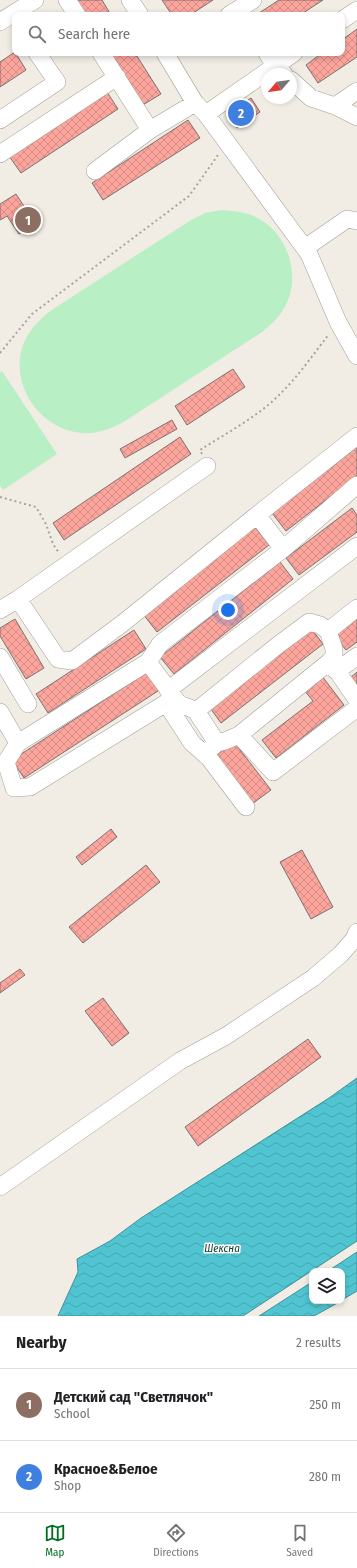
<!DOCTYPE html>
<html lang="en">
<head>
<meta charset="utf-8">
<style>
  body { margin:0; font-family:"Fira Sans Condensed",sans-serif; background:#f2f2f2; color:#202124 }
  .controls { position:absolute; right:12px; bottom:12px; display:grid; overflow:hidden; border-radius:8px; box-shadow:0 2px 6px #0003 }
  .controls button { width:36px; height:36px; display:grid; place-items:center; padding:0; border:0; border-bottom:1px solid #e0e0e0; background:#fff; color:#202124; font:20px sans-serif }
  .compass { position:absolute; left:261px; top:68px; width:36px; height:36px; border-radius:50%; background:#fff; box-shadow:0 2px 6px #0003; rotate:241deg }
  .you { position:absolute; left:228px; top:610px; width:14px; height:14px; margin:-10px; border:3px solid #fff; border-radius:50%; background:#1a73e8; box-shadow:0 0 0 6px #1a73e833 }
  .badge { display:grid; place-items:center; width:26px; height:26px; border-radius:50%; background:#006e20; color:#fff; font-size:13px; font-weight:700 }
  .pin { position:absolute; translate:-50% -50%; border:2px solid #fff; box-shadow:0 1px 4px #0006 }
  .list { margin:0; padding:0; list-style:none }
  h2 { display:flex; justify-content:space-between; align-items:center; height:52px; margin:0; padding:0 16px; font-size:17px }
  h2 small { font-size:13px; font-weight:400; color:#757577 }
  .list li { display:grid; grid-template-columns:26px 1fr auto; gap:12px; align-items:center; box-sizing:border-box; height:72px; padding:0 16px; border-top:1px solid #e0e0e0 }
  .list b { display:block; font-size:15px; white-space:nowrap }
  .list p { margin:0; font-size:13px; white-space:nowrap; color:#757577 }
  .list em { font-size:13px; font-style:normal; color:#757577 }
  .icon { flex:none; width:22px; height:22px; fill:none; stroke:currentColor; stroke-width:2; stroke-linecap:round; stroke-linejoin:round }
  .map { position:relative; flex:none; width:357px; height:1316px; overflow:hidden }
  .search { position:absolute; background:#fff; box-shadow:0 2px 6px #0003; left:12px; right:12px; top:12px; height:44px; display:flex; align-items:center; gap:10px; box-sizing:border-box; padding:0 14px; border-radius:8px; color:#757577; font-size:15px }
  .sheet { height:196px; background:#fff }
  nav { display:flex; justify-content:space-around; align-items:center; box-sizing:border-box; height:56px; border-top:1px solid #e0e0e0; background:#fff; font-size:11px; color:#757577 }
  nav a { display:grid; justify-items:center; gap:2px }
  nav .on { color:#006e20 }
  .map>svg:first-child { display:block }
</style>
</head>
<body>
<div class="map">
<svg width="357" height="1316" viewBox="0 0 357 1316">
  <defs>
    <pattern id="water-waves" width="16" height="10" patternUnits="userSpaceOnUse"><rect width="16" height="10" fill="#51c4d1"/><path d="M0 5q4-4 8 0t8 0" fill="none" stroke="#46a8b3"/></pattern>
    <pattern id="building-cross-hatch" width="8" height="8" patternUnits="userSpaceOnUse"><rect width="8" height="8" fill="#fba59d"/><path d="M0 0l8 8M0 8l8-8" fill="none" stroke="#d78d86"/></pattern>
  </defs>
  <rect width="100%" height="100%" fill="#f1ede5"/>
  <path fill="#b9efc4" d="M221,210c10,1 20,1 30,5 36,13 53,62 32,95 -5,9 -13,15 -21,22l-140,91c-15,7 -30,13 -47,9 -43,-8 -71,-60 -46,-99 6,-9 13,-15 21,-22l141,-91 14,-7z
    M2,371l55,83 -54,36 -3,-5v-112z"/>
  <path fill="url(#water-waves)" stroke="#41919a" d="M357,1078v163l-114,75h-185l20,-44 -1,-13 33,-18 31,-23 188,-120z
    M357,1252v39l-15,9v-29h-14z
    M312,1282v19h29l-27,15h-55z"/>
  <path fill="url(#building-cross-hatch)" stroke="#7b7271" d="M74,0h28l9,15h-28z
    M162,0h51l-23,15h-18z
    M279,0h44l-23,15h-44z
    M357,29v28l-39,26 -12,-18 16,-12h20v-13z
    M15,52l11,18 -26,17v-25z
    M107,53h28l26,41 -20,12z
    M107,92l11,17 -97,64 -12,-17z
    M251,98l9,14 -23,16 -9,-14z
    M188,120l12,18 -97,62 -11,-17z
    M16,194l19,29 -16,11 -12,-18 -7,4v-16z
    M233,369l12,18 -58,38 -12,-19z
    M172,420l5,9 -52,29 -5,-9z
    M180,437l11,17 -127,86 -11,-17z
    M357,447v29l-71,55 -14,-18z
    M352,508l5,7v17l-58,43 -13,-17z
    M255,527l14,18 -112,87 -14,-18z
    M280,562l13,17 -119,95 -14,-17z
    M357,616v26l-11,8 -13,-16z
    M15,619l29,49 -18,11 -26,-43v-8z
    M310,627l13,17 -102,79 -13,-18z
    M134,630l12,19 -98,64 -12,-19z
    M149,671l12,18 -137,89 -12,-18z
    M357,672v15l-7,-9z
    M322,676l22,29 -68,53 -14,-18 51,-39 -9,-11z
    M234,742l37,48 -19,14 -37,-48z
    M111,829l6,8 -35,28 -6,-8z
    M302,850l31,57 -22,12 -31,-57z
    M146,865l14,17 -77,61 -14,-16z
    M20,969l5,6 -25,18v-10z
    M103,998l26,35 -17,13 -27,-35z
    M308,1039l13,18 -123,89 -13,-19z"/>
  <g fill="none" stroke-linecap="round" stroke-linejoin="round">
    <g stroke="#a39f97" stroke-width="18">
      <path id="minor" d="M67,0l10,15
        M130,0l10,15
        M229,15l24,-15
        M342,20l15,-10
        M0,22l35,-22
        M101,53l49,77 45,-27 -30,-50
        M267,53l8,13 19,-13
        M291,80l20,18 24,8 22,11
        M195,103l11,11 103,140 29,68 19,34
        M335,106l22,-15
        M206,114l69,-48 9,8
        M0,120l57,-38 -20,-29
        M0,154l117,-77
        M95,171l55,-41
        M305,248l42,-29 10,2
        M257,515l100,-79
        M18,599l40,60 14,2 51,-38 134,-108 26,34
        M0,610l18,-11 189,-133
        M328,631l6,18v8l-5,5 6,8
        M357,656l-20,15 20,29
        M0,657l28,47
        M148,662l31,42 -13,-1 -136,84 -16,1 -8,-26 12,-19 130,-81 12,-18 123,-95 74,-64
        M168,690l189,-144
        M166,703l26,40 17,15 37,49
        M179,704l11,4 6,3 82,-66 31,-23 11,3 8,6 29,-23
        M196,711l21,32 -8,7
        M0,712l18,31
        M239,735l90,-73
        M217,743l8,-2 14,-6 34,37 84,-64
        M0,1187l180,-126 46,-25 87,-58 28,-24 13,-15 3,-7"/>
    </g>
    <path stroke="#a7a49e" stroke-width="2" stroke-dasharray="2 3" stroke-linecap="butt" d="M0,353l32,-39 157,-118 29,-41
      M202,454l-2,-4c25,-16 57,-33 78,-54 19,-18 35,-41 51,-62
      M0,497l36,10 10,17 7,20 6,9"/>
    <use href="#minor" stroke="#fff" stroke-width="17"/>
  </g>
  <g text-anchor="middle" stroke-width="3" stroke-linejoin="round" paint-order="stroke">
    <g font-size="11" font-style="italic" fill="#063d43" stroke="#fffaf2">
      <text x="222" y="1252">Шексна</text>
    </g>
  </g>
</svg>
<div class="controls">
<button><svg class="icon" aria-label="layers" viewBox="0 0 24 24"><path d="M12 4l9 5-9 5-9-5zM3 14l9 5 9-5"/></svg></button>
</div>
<svg class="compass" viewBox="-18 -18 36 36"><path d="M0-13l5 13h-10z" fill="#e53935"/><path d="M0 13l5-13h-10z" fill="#757577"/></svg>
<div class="you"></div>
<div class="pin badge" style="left:28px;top:220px;background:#8d6e63">1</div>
<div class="pin badge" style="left:241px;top:113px;background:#3f7fe0">2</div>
<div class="search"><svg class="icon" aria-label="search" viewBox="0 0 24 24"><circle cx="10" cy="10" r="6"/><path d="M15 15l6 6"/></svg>Search here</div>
</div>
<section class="sheet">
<h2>Nearby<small>2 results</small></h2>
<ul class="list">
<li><span class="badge" style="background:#8d6e63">1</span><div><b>Детский сад &quot;Светлячок&quot;</b><p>School</p></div><em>250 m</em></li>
<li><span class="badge" style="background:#3f7fe0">2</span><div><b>Красное&amp;Белое</b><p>Shop</p></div><em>280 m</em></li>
</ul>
</section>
<nav>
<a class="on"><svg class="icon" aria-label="map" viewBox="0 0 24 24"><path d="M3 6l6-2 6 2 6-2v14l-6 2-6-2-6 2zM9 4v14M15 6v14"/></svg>Map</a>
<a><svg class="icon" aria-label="directions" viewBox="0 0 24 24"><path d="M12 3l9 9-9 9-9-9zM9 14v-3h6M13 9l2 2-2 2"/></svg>Directions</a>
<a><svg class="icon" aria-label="saved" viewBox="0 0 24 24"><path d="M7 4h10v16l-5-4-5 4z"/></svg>Saved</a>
</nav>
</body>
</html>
